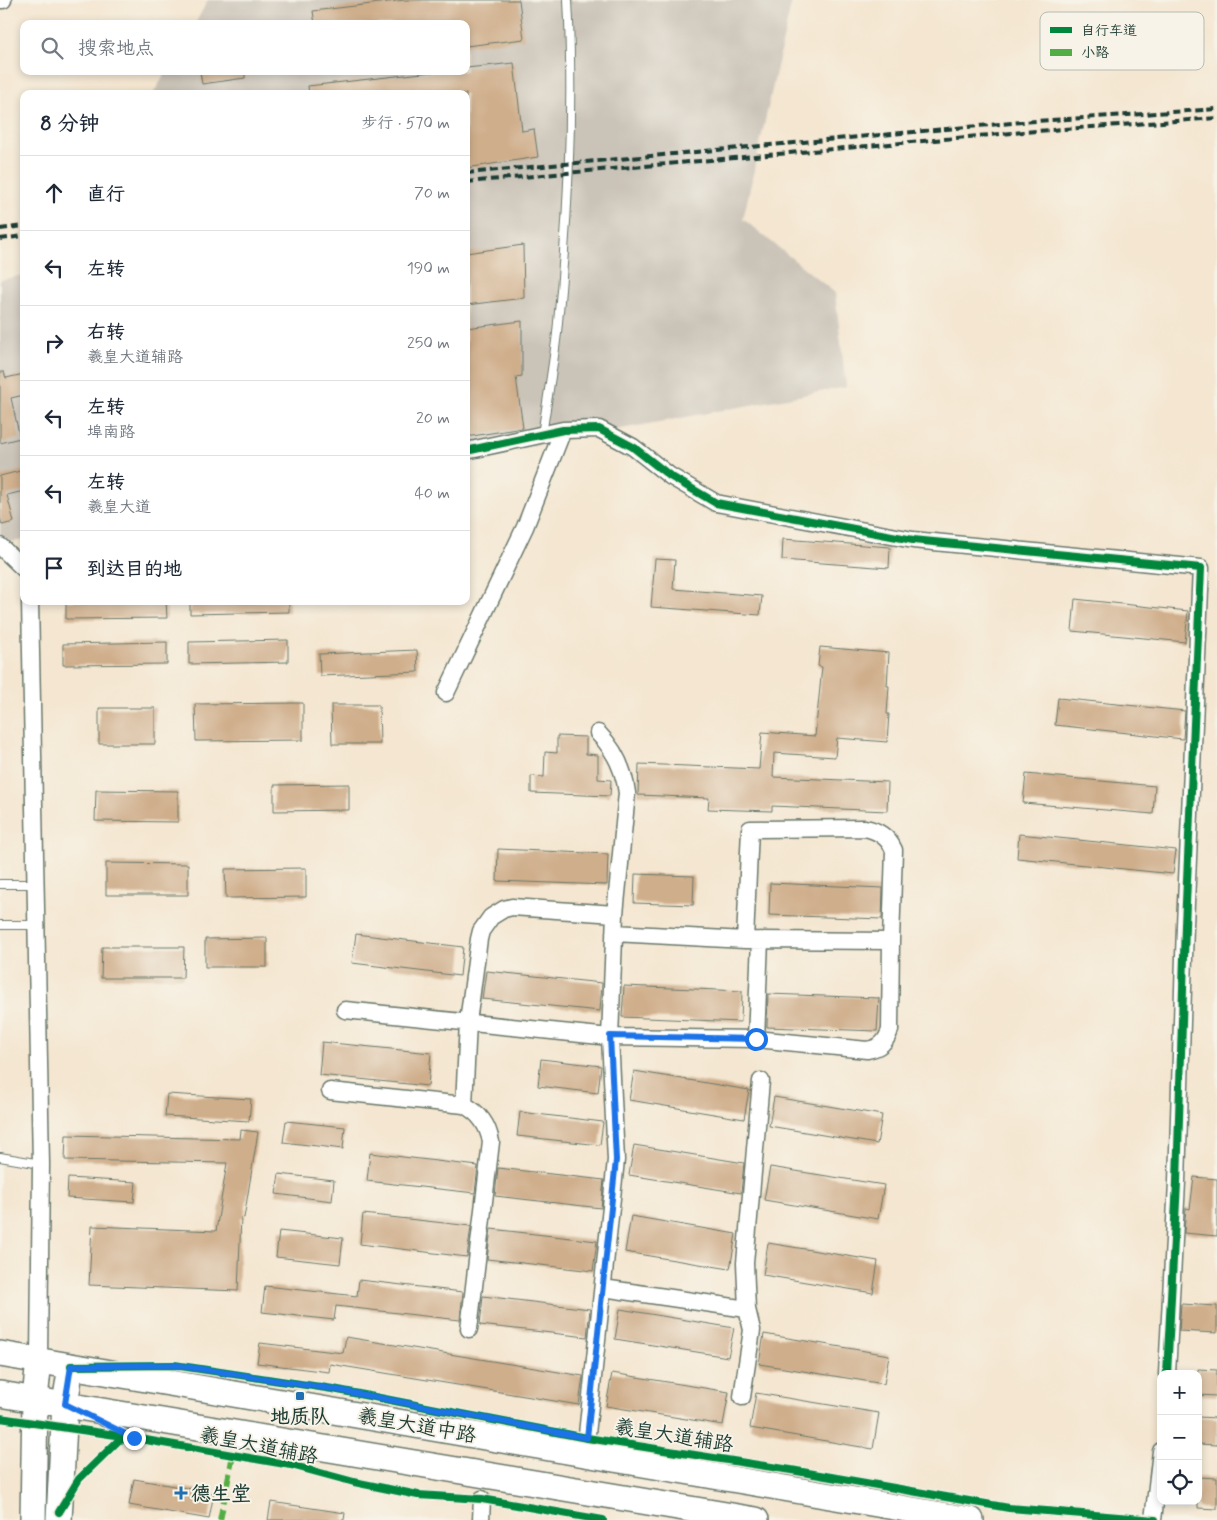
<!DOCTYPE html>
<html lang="zh">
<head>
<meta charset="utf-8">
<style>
  body { margin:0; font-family:Mynerve,"LXGW WenKai TC",sans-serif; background:#f2f2f3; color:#1f2937 }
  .controls { position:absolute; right:15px; bottom:15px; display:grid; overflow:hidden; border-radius:10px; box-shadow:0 2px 8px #0003 }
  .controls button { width:45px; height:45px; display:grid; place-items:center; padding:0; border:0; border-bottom:1px solid #e0e1e3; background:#fff; color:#1f2937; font:25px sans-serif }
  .stop { position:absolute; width:15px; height:15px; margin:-11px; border:4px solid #1a73e8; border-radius:50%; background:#fff }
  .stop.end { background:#1a73e8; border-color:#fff; box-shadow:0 1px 5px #0008 }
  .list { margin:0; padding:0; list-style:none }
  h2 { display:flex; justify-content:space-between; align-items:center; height:65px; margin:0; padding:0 20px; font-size:21px }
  h2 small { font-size:16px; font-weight:400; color:#747a83 }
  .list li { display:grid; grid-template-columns:32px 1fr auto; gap:15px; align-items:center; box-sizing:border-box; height:75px; padding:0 20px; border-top:1px solid #e0e1e3 }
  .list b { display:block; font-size:19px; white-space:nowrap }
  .list p { margin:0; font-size:16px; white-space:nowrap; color:#747a83 }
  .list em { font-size:16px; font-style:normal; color:#747a83 }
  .icon { flex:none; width:28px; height:28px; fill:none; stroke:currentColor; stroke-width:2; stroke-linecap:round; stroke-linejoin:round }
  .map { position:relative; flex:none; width:1217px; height:1520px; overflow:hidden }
  .search { position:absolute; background:#fff; box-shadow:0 2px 8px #0003; left:20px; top:20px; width:450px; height:55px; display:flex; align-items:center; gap:12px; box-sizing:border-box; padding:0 18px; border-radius:10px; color:#747a83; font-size:19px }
  .panel { position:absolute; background:#fff; box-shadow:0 2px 8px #0003; left:20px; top:90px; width:450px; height:515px; border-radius:10px }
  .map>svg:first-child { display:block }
</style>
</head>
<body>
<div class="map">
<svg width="1217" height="1520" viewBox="0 0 1217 1520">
  <rect width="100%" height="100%" fill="#f7f3e8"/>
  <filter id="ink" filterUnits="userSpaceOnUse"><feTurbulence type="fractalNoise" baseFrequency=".02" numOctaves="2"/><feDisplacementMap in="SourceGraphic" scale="10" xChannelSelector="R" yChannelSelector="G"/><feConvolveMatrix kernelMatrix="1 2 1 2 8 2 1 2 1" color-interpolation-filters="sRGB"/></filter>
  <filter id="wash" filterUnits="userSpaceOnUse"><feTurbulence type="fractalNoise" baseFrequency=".0096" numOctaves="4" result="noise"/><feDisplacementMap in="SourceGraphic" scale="20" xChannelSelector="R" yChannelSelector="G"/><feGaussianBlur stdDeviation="1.12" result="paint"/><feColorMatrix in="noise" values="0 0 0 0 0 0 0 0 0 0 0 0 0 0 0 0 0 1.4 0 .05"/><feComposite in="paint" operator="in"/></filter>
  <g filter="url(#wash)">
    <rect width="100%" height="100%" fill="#f4e6d0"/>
    <path fill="#cac3b8" d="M208,0h584l-49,219 92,74 11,94 -380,71v-364h-313l14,-23h299v-47h-271z
      M24,275v265l-24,4v-264z"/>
    <g id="blocks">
      <path fill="#cfae8b" d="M405,0h114l5,39 -58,7v-22h-151l-2,-13z
        M514,63l8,68 12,-2 4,28 -72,11v-74h-157l-1,-8 132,-15h26v-3z
        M200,71h45v7l-43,6z
        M523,245l1,53 -58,7v-52z
        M522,321v55l-6,1 7,51 -57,9v-109z
        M0,372h4l2,6 18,-4v21l-13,3 9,40 -20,5z
        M24,470v21l-17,4 7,27 -12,3 -2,-8v-41z
        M783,539l107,8 -1,21 -107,-8z
        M655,559l20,1 -2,29 89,7 -2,19 -109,-8z
        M1075,599l113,12 -3,31 -113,-11z
        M66,601h100l1,17 -101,1z
        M190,601h99v11l-99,2z
        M288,640v22l-99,2v-22z
        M167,642v22l-104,1v-21z
        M820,647l69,6 -2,33h2l-2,28h2l-2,28 -50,-4 -2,19 -61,-4 -1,24 115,5 -1,29 -115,-5v5l-64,-2 1,-11 -71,-3 1,-31 120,5 3,-37 53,4 7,-69 -4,-1z
        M417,650l1,22 -98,4 -1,-22z
        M1058,698l127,13 -2,28 -128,-14z
        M303,703v37l-107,1 -1,-37z
        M331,705h48l1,39h-48z
        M99,708h56v36h-56z
        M557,736l29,1v17l12,1v24l13,1 -1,16 -79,-3v-17l13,1 1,-25 12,1z
        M1026,774l129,12 -2,28 -130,-11z
        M349,784v26l-75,1v-26z
        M96,790l82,1v31l-83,-1z
        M1019,834l157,16 -3,24 -156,-16z
        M498,849l110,5 -1,31 -110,-4z
        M106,863l82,1v31h-82z
        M306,868v29l-80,1 -1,-29z
        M635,874l59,2 -1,29 -59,-2z
        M770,883l113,5 -1,31 -113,-4z
        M356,934l107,13 -3,29 -108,-13z
        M267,938v29h-62v-28z
        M102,947h82l-1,31h-82z
        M486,971l116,12 -2,28 -118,-12z
        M624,986l118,5 -1,31 -119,-5z
        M768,994l111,4 -2,33 -110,-4z
        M322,1042l109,11 -3,33 -109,-11z
        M541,1059l60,7 -3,27 -60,-7z
        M634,1071l115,19 -5,29 -115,-19z
        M167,1094l84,5 -2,22 -84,-5z
        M774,1097l108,18 -5,29 -108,-18z
        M520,1112l83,10 -3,23 -83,-9z
        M286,1121l59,6 -2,22 -60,-7z
        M241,1130l17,2 -14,86 -3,-1 -3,74 -149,-6 3,-59 124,5 11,-68 -162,-3 1,-25 174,4z
        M634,1145l110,18 -3,30 -112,-18z
        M370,1153l108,13 -3,27 -108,-12z
        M770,1167l114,18 -6,34 -114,-19z
        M498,1168l106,12 -3,28 -106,-12z
        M279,1174l55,6 -2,21 -56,-7z
        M1194,1177l23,2v57l-33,-3 2,-25 4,1z
        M68,1178l68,4 -2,20 -67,-4z
        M363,1214l108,12 -4,31 -107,-13z
        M631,1216l105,18 -6,35 -105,-17z
        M491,1229l106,12 -4,30 -106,-12z
        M279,1231l64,7 -3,26 -64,-7z
        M768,1243l110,18 -5,32 -110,-18z
        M359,1280l104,12 -3,28 -124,-14 -2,14 -72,-8 3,-26 92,10z
        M483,1296l107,13 -3,28 -107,-12z
        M1181,1304l36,2v27l-38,-2z
        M620,1309l114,19 -6,29 -113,-18z
        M764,1334l125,21 -5,29 -125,-20z
        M346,1337l237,39 -4,29 -249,-41 -1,8 -72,-9 3,-20 83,10z
        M1198,1369l19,1v26l-19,-1z
        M612,1373l117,19 -6,33 -117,-19z
        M756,1393l123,20 -6,36 -123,-21z
        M1198,1417l19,1v27l-19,-1z
        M1198,1477l19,1v31l-19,-1z
        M134,1479l80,14 -5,26 -80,-14z
        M271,1502l74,11 -1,7h-76z"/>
    </g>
  </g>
  <g filter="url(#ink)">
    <use href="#blocks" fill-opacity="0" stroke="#6a786b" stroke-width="1"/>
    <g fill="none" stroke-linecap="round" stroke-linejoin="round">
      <g stroke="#6a786b" stroke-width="10">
        <path id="lane" d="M542,435c5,-34 11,-68 15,-102 11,-110 17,-222 11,-333
          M0,884h35
          M0,925h36
          M0,1157l41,7
          M132,1366l42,-1 159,24 254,49 204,32 218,38 144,12
          M99,1420l35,18
          M68,1497l11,-18 40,-39 15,-2 157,27 63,17 64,13 64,4 121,21"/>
      </g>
      <g stroke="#6a786b" stroke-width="19">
        <path id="street" d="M0,0h3
          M466,451l97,-21 36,-1 34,18 37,29 46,27 197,37 288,28 -16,357 -8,257 -10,192
          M0,546l24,23
          M30,601l11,563 -2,196
          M446,693l79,-166 38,-97
          M598,733c17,17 26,36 29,60l-12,121 -5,123 146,2 4,-99
          M614,933l131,7 146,1
          M745,940l5,-111 114,-1c14,2 24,9 30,22l-3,91 -1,89c-4,12 -10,18 -23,20l-111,-11
          M345,1010l265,27 6,123 -31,293
          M330,1091l134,14 4,-83 11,-83 2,-8 10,-14 13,-8 8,-2 103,7
          M464,1105c16,8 24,20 27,37l-22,187
          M603,1288l144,21
          M742,1397l10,-67 -5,-21 -2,-46 16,-182
          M481,1520l1,-21
          M1153,1520l8,-69"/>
      </g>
      <g stroke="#6a786b" stroke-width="28">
        <path id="primary" d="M0,1354l971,166
          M0,1394l756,126
          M33,1520l2,-121 4,-39
          M59,1520l6,-116 6,-38"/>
      </g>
      <use href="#lane" stroke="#fff" stroke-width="8"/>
      <use href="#street" stroke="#fff" stroke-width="16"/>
      <use href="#primary" stroke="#fff" stroke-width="25"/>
      <path stroke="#1f3d34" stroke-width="4" stroke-dasharray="8 4" stroke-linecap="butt" d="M466,173l556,-51 195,-13
        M466,182l557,-50 194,-14
        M0,229l24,-3
        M0,239l24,-3"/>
      <path stroke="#52ad45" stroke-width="6" stroke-dasharray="12 6" stroke-linecap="butt" d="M220,1520l13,-65"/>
      <g stroke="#f7f3e8" stroke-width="11">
        <path id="cycleway" d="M466,451l97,-21 36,-1 34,18 37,29 46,27 197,37 288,28 -16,357 -8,257 -10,192
          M71,1366l103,-1 159,24 254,49 204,32 218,38 146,12
          M0,1418l129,19
          M59,1512l20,-33 40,-39 15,-2 157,27 63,17 64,13 64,4 121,21"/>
      </g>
      <use href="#cycleway" stroke="#00873e" stroke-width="8"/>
    </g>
  </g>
  <g fill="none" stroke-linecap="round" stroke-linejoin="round" filter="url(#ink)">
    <path stroke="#1a73e8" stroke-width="6" d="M134,1438l-69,-34 6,-38 103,-1 159,24 254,49 29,-278 -6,-124 146,3"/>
  </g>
  <g fill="#1f6fb2" stroke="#f7f3e8" stroke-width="2">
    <rect x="295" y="1391" width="10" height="10" rx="2.5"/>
    <path d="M178.5 1485.5h5v5h5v5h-5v5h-5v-5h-5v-5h5z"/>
  </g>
  <g text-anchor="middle" stroke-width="4" stroke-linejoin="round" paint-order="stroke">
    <g font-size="20" font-weight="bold" fill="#1f3d34" stroke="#f7f3e8">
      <text x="300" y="1423">地质队</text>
      <text x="191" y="1500" text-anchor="start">德生堂</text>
    </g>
    <g font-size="20" fill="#1f3d34" stroke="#f7f3e8">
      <text transform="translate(417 1425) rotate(10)" y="7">羲皇大道中路</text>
      <text transform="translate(674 1435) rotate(9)" y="7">羲皇大道辅路</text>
      <text transform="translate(259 1445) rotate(11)" y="7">羲皇大道辅路</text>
    </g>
  </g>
  <rect x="1040" y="12" width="164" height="58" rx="8" fill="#f7f3e8" stroke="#b6bcb2" stroke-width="1"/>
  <rect x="1050" y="27" width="22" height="6" fill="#00873e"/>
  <rect x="1050" y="49" width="22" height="7" fill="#52ad45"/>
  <g font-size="14" fill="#1f3d34">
    <text x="1081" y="35">自行车道</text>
    <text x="1081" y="57">小路</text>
  </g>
</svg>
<div class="controls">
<button>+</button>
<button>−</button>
<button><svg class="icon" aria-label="locate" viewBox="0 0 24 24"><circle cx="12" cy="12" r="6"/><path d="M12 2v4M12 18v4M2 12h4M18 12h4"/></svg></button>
</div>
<div class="stop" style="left:756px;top:1039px"></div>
<div class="stop end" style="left:134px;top:1438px"></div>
<div class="search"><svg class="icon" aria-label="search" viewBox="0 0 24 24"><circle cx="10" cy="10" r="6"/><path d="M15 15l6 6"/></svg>搜索地点</div>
<section class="panel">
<h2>8 分钟<small>步行 · 570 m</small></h2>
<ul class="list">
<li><svg class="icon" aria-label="ahead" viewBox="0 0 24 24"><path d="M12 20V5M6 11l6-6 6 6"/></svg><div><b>直行</b></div><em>70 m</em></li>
<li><svg class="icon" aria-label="left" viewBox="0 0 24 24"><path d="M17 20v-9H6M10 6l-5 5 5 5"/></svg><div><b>左转</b></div><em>190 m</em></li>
<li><svg class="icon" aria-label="right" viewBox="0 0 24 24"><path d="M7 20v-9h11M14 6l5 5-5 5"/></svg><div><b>右转</b><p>羲皇大道辅路</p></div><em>250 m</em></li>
<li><svg class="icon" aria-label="left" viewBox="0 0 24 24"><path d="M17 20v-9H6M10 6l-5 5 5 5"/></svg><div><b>左转</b><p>埠南路</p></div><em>20 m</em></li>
<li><svg class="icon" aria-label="left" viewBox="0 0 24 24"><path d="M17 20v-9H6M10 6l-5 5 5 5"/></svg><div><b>左转</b><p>羲皇大道</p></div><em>40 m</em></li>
<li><svg class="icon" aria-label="arrive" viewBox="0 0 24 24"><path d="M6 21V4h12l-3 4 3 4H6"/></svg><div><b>到达目的地</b></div></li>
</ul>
</section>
</div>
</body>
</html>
